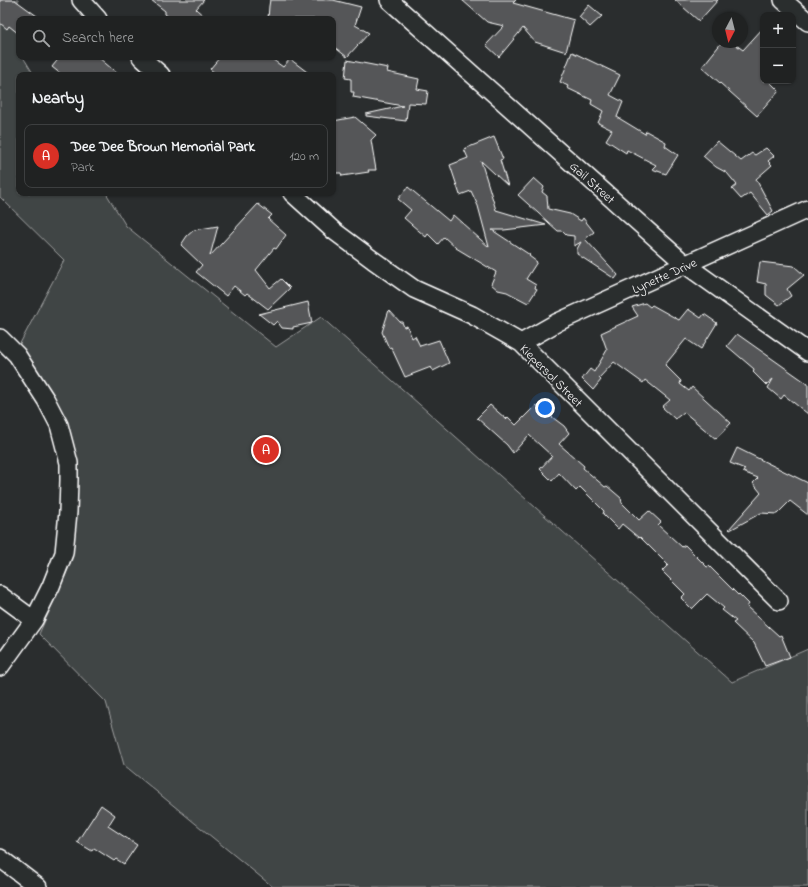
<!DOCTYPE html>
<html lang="en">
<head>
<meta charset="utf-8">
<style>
  body { margin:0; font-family:"Indie Flower",sans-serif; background:#282a2a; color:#f1f3f6 }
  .controls { position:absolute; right:12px; top:12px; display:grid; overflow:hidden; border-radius:8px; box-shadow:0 1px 3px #0004 }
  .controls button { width:36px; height:36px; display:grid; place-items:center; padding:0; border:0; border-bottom:1px solid #3d3f40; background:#202222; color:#f1f3f6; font:20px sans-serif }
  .compass { position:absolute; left:712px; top:12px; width:36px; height:36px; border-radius:50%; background:#202222; box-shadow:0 1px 3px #0004; rotate:187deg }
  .you { position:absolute; left:545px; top:408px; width:14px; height:14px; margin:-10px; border:3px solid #fff; border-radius:50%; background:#1a73e8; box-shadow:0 0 0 6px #1a73e833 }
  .badge { display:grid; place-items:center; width:26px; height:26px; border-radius:50%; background:#d93025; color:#fff; font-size:13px; font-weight:700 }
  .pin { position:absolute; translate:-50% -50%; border:2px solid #fff; box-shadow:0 1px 4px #0006 }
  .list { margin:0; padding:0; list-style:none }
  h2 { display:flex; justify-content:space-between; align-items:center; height:52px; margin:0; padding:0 16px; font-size:17px }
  h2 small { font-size:13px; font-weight:400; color:#a2a4a5 }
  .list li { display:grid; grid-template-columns:26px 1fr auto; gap:12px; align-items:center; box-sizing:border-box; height:64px; margin:0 8px 8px; padding:0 8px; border:1px solid #3d3f40; border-radius:8px }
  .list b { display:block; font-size:15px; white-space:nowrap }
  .list p { margin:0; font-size:13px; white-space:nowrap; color:#a2a4a5 }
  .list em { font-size:13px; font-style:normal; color:#a2a4a5 }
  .icon { flex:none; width:22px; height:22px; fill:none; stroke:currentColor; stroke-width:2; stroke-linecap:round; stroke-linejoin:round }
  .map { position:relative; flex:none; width:808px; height:887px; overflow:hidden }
  .search { position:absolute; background:#202222; box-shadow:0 1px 3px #0004; left:16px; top:16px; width:320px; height:44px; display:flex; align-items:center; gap:10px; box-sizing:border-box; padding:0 14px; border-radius:8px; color:#a2a4a5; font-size:15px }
  .panel { position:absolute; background:#202222; box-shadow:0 1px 3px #0004; left:16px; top:72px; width:320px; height:124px; border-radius:8px }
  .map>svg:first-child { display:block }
</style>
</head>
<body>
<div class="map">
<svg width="808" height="887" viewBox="0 0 808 887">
  <rect width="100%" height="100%" fill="#2a2d2e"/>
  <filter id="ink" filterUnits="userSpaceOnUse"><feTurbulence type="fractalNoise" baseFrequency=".025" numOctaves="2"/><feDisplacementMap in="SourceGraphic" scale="8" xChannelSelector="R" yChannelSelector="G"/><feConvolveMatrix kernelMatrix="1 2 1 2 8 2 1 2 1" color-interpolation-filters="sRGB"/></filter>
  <g filter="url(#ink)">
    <path fill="#414445" stroke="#a0a2a2" d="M0,0h18l1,57h4l11,18h-15v118h87l20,33 150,121 45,-30 411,365 76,-33v238h-535l-149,-122 -18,-63 -67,-68 31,-69 4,-81 -23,-68 -36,-63 49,-93 -64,-63z"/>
    <path fill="#555758" stroke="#fff" d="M0,0h15l26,19h-22v15l-10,-8 -2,3 -7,-6z
      M151,0h53l-8,9 11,10h-36l-6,-5v-3z
      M270,0h63l28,7 -6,18 14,8 -22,24 -14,-11v-27h-65l1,-13z
      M462,0h54l-3,3 61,17 -8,32 -31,-10 -12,-14 -24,29 -13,-12 18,-19 -17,-4z
      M675,0h43l-19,21z
      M589,5l13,11 -12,11 -11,-10z
      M763,28v53h6l10,10 -22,25 -55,-49 20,-25h10l11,8z
      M572,52l48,23 -10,20 13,7 -6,15 28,17 1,-3 20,11 -1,4 13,9 -12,19 -14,-5 4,-4 -29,-15 -1,3 -20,-13 6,-10 -14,-7 5,-12 -12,-7 1,-4 -25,-12 1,-2 -8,-4z
      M60,57h38l21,18h-57l-10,-8z
      M220,57h49l14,10 7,-8 21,16h-94l-7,-6z
      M347,60l41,8 -1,4 32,7 -2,10 11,2 -2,13 -18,-1 -2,18 -40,-5v-2l37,-8 -50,-9 1,-5h-3v-13l-6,-1z
      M355,117l21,18 -5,5 5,30h-8l1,2 -27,4 -1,-3h-8v-52z
      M494,137l9,22 -3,1 8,26 -27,-25 15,49 50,15 -42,5h-12l38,25 -1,1 8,6 -11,17 10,6 -1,3 2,1 -9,14 -21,-11 -9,-2 -7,-6 5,-12 -40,-24 -12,-11 -6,7 -10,-10 -2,3 -22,-19 7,-8 -13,-11 10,-12 41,34 4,-6 36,32 -11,-41 -7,-15 -11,4 -10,-30 18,-7 -4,-9z
      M717,141l24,20 11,-8 3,2 11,-7 8,8 -6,5 4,4 -16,14 17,32 -5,4 -18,-22 -9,6 -9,-10 5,-4 -10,-12 -11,-6 -13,-11z
      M534,178l10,9 -2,5 5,4 1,13 22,5 11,7 2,-3 11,14 -9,7 33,36 -3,4 -38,-25v-5l4,-7 -7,4v-10l-8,-1 -4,-4h-4l-40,-36z
      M258,204l14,11 -4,4 18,16 -10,14 -2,-1 -18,22 14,18 11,-9 9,9 -22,21 -21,-16 -2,2 -11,-9 -8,10 -30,-24 6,-7 -21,-20 6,-9 7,-6 24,-4 -8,30z
      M760,262l34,4 10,9 -17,14 4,7 -12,9 -13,-10v-11l-9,-2z
      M308,302l4,21 -19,4v2l-11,-1 -5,-7 -4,4 -14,-11z
      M645,303l5,4 2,-2 27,15 9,-11 13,9 3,-4 13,9 -16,26 -15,-10 -21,26 16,16 -1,3 9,7 3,-4 39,36 -15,16 -32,-27 -9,7 -13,-12 8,-7 -25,-20 -2,3 -29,-21 -15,16 2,2 -8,10 -11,-11 8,-10 4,3 13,-22 -6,-17 37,-17 -6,-9z
      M389,310l11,12h2l2,5 3,-1 5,12 3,-2 5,10 19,-6 10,23 -16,8 -2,-4 -26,10 -14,-30 -2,1 -7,-16z
      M737,334l71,50v30l-24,-19 -3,4 -13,-11 5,-9 -7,6 -13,-13 1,-3 -27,-23z
      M490,405l16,14 2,-2 8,8 20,-20 28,21 5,7 -10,11 25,22 -1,2 22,19 2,-1 14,12 1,5 17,17 10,-9 12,11 -3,3 24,22 3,-2 22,22 2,-1 29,29 1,-1 10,10 -2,3 32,29 2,-1 9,22 -25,9 -11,-23 -21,-20 3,-2 -14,-11 2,-2 -17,-14 -15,15 -11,-11 4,-4 -23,-23 6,-6 -28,-28 -1,1 -17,-14 -4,5 -15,-15 1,-3 -24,-24 -4,4 -17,-18 -7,8 -12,-12 12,-13 -23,-21 -16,18 -6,-8 -30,-27z
      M737,448l71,35v32l-18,-14 -13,13 -16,-1 -31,17 -1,-1 32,-36 -8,-10 5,-5 -15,-6 2,-3 -15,-6z
      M101,805l14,10 -7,11 29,19 -13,19 -8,-5 -2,2 -20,-13 -2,3 -15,-9z"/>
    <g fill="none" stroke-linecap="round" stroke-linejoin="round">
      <g stroke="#fff" stroke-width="20">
        <path id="minor" d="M81,0l17,19
          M389,0l297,265 122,87
          M783,0l25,22
          M141,57l20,18
          M292,193l42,38 39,29 41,29 58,26 49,28 258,258
          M0,338l17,17 29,45 13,25 10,38v17l-1,32 -4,41 -13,33 -17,34 -34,47
          M521,343l37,-21 250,-113
          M0,595l34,25
          M0,858l38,29"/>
      </g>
      <use href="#minor" stroke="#2a2d2e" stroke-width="17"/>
    </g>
  </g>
  <g text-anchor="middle" stroke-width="4" stroke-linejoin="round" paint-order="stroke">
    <g font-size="13" fill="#fff" stroke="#2a2d2e">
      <text transform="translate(593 182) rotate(42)" y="5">Gail Street</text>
      <text transform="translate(664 275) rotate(-24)" y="5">Lynette Drive</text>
      <text transform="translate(552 375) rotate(45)" y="5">Kiepersol Street</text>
    </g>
  </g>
</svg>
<div class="controls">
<button>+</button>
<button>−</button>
</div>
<svg class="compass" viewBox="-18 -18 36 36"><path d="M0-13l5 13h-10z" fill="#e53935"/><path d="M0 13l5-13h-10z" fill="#a2a4a5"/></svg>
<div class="you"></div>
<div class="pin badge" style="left:266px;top:450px">A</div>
<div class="search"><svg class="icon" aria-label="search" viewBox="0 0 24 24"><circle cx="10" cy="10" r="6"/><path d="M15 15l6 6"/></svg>Search here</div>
<section class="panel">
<h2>Nearby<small></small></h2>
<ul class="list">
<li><span class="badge">A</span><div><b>Dee Dee Brown Memorial Park</b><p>Park</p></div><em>120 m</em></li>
</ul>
</section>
</div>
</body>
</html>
